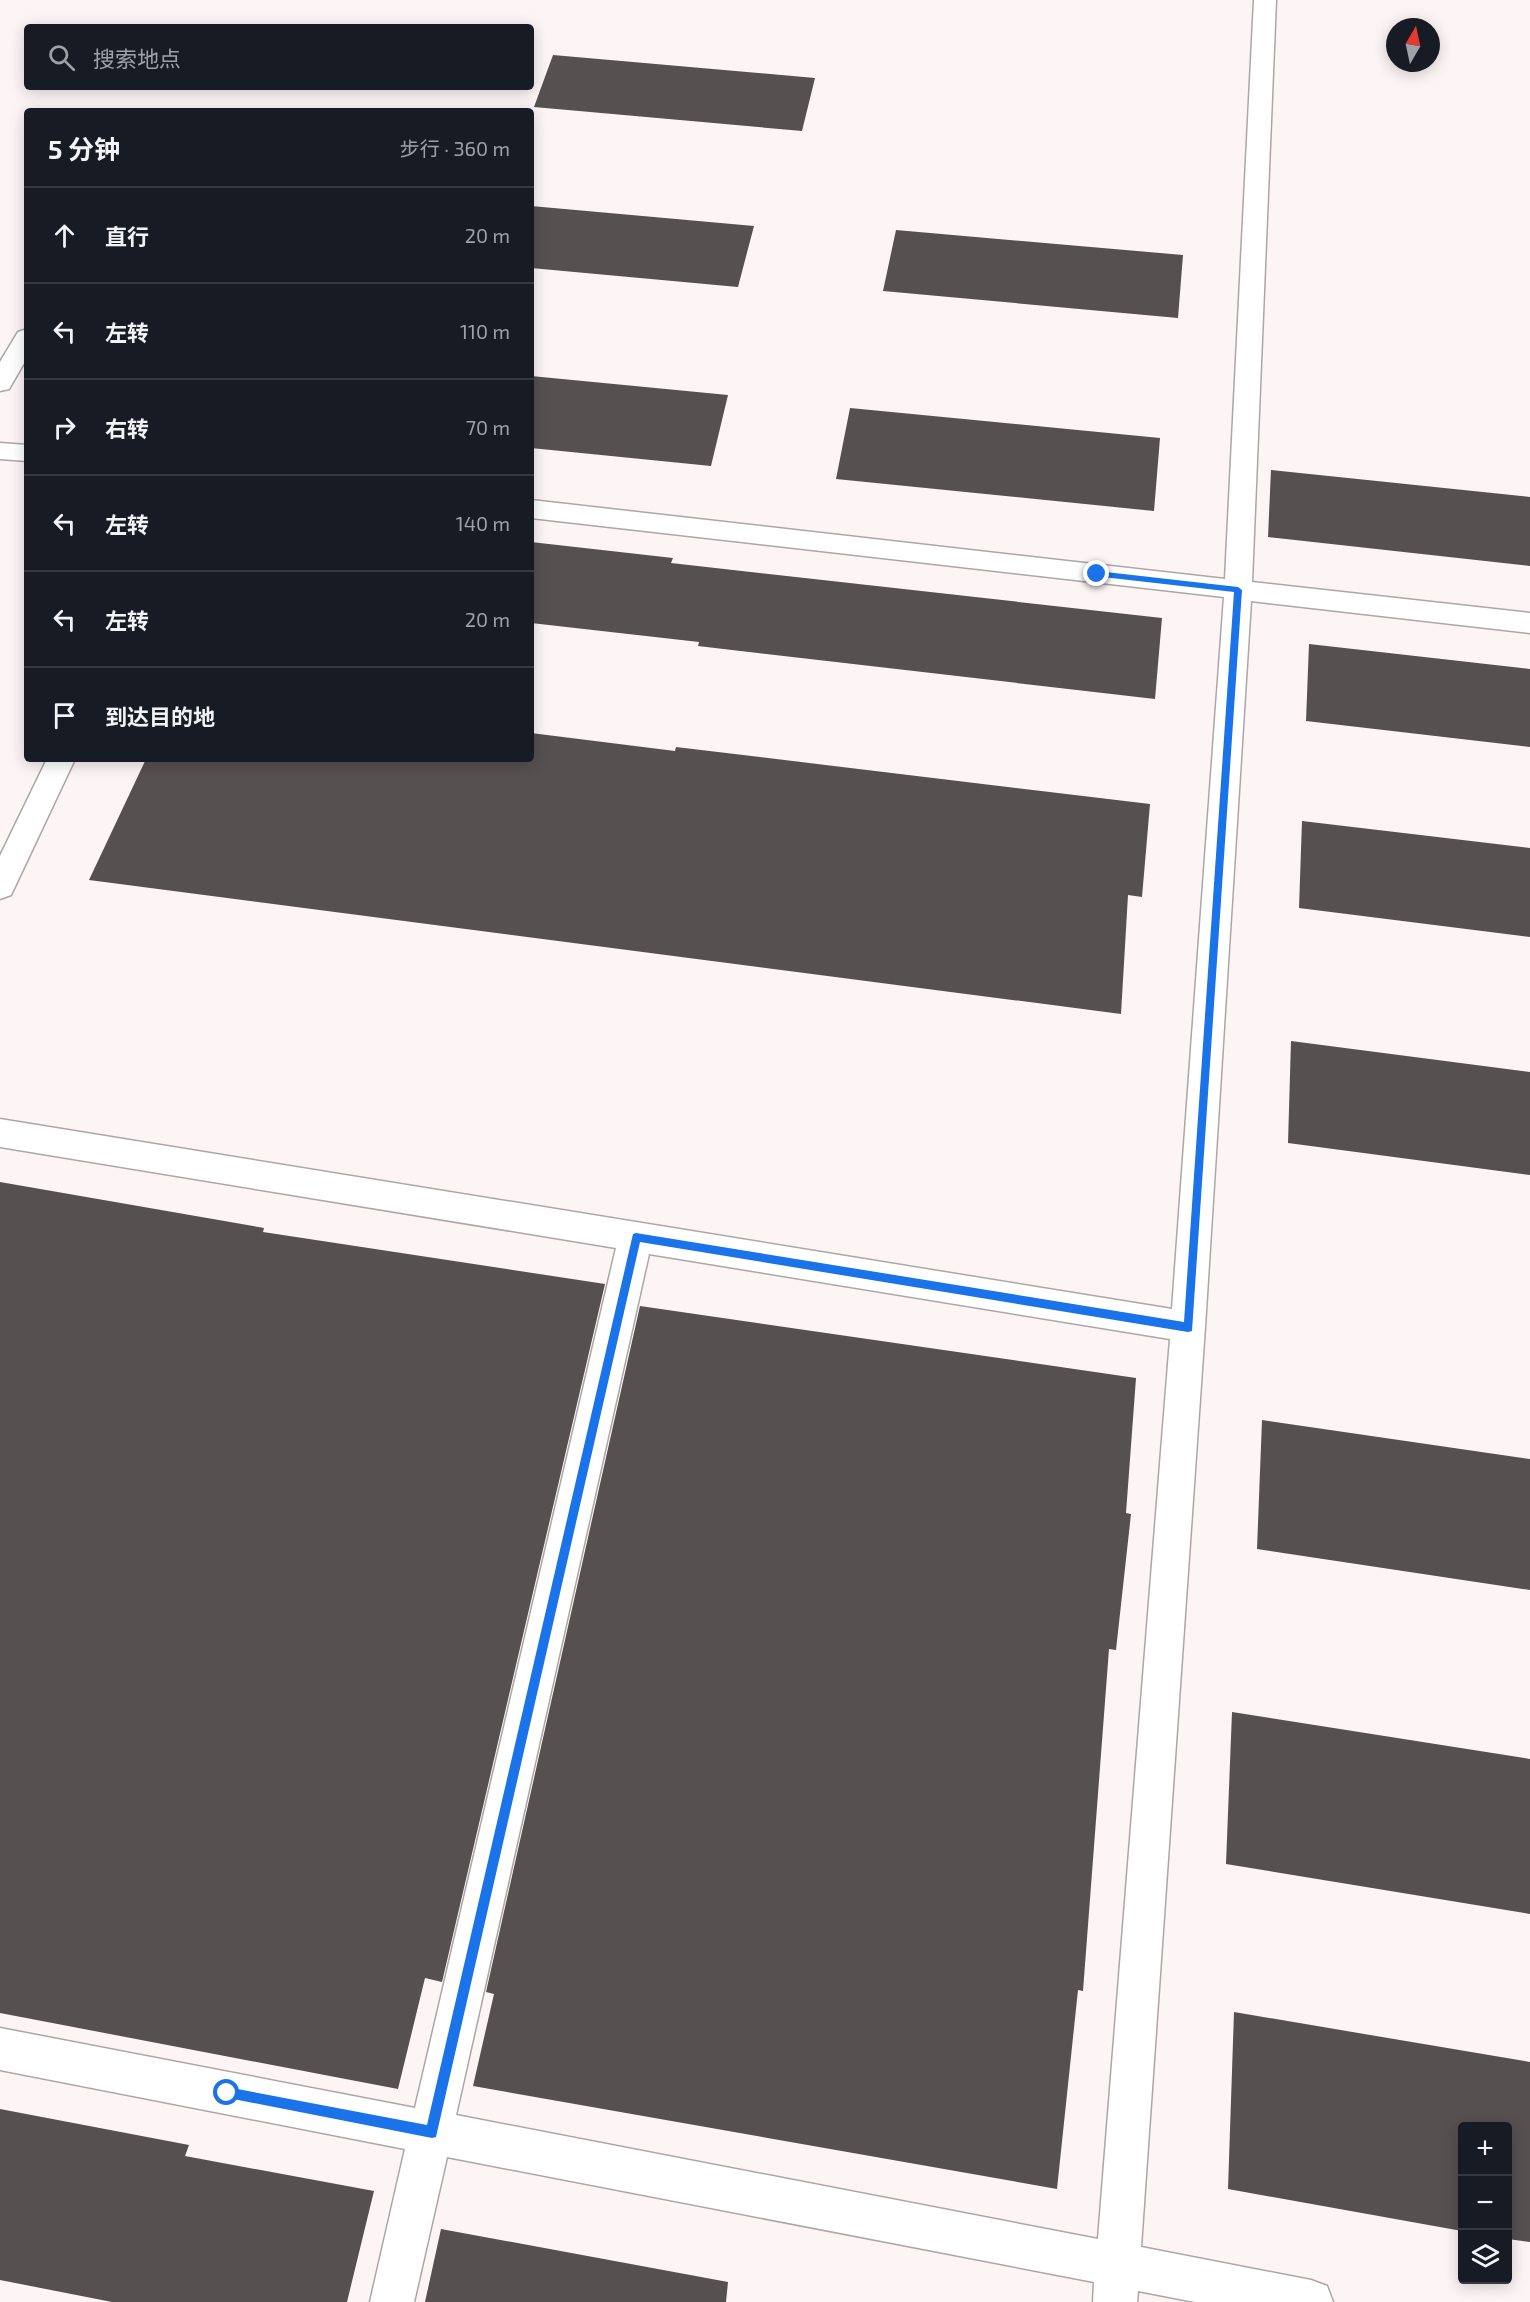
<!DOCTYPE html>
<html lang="zh">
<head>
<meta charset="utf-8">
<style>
  body { margin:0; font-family:"Exo 2","Noto Sans SC",sans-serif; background:#242831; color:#f1f3f6 }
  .controls { position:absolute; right:18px; bottom:18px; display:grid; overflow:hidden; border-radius:6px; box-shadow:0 3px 15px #0003 }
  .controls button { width:54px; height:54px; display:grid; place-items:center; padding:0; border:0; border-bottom:2px solid #363941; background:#171b24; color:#f1f3f6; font:30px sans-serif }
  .compass { position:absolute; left:1386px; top:18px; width:54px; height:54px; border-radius:50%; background:#171b24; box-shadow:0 3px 15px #0003; rotate:9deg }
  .stop { position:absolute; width:18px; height:18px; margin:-14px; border:4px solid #1a73e8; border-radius:50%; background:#fff }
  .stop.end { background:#1a73e8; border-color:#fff; box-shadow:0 2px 6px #0008 }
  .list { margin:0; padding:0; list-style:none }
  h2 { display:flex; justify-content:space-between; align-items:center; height:78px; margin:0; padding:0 24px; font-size:26px }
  h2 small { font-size:20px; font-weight:400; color:#9ea1a6 }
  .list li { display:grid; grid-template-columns:39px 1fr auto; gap:18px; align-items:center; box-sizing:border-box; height:96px; padding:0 24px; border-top:2px solid #363941 }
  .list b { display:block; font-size:22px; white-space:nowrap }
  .list em { font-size:20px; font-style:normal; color:#9ea1a6 }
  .icon { flex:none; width:33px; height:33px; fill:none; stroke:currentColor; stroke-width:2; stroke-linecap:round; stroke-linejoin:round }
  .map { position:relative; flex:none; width:1530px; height:2302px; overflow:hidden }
  .search { position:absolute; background:#171b24; box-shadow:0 3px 15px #0003; left:24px; top:24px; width:510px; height:66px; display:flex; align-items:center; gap:15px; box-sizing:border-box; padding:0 21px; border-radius:6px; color:#9ea1a6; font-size:22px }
  .panel { position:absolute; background:#171b24; box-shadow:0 3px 15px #0003; left:24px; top:108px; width:510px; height:654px; border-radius:6px }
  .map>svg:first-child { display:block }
</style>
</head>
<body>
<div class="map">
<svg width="1530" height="2302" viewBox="0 0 1530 2302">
  <rect width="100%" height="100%" fill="#fcf4f5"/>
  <path fill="#565051" d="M553,55l262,23 -13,53 -268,-24z
    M531,206l223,20 -16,61 -207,-19z
    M896,230l287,25 -5,63 -295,-27z
    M531,376l197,19 -17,71 -180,-18z
    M850,408l310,30 -6,73 -318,-32z
    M1271,470l259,27v69l-262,-29z
    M531,542l142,16 -2,5 491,55 -7,81 -457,-53 1,-4 -168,-19z
    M1309,644l221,25v78l-224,-26z
    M531,733l144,18 1,-4 474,57 -8,93 -14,-2 -7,119 -1032,-134 57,-121h385z
    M1302,821l228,27v89l-231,-29z
    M1291,1041l239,31v103l-242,-32z
    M0,1182l264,46 -1,4 342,52 -163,698 -17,-4 -27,111 -398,-76z
    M640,1306l496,72 -10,135 5,1 -15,136 -7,-1 -26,342 -5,-1 -21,199 -584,-103 21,-92 -8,-2z
    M1262,1420l268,39v131l-273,-41z
    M1232,1712l298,47v155l-304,-50z
    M1234,2012l296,50v180l-22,-3v-112h-46v104l-234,-42z
    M0,2109l189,36 -4,11 189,35 -27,111h-235l-112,-22z
    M441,2229l287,53 -2,20h-301z"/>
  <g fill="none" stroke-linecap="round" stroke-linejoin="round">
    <g stroke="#ada6a7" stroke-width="3">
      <path id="minor" d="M1254,0h22l-24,582 278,31v20l-279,-32 -46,726 -64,920 170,33 16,6 6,16h-138l-57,-11 -1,11h-44l1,-20 -647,-125 -33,145h-44l35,-153 -405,-79v-42l415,80 201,-860 -616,-101v-28l1172,190 52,-712 -693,-79v-18l694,79zM649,1254l521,85 -72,900 -642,-124z
        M27,329v29l-18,31 -9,2v-29l18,-30z
        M0,443l27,2v16l-27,-2z
        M47,759h28l-64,136 -11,4v-43z"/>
    </g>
    <use href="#minor" fill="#fff" fill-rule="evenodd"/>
  </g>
  <path fill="#1a73e8" d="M1097,571l141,16 4,3 -50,741 -4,1 -548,-90 -204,895 -4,1 -209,-41 -2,-4 2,-5 4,-1 200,38 206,-891 3,-1 548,89 50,-730 -140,-16v-4z"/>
</svg>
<div class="controls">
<button>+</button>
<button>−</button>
<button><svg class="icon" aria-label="layers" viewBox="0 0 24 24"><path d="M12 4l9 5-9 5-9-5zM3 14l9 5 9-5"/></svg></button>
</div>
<svg class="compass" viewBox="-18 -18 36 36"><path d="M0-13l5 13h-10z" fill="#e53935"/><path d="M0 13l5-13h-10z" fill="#9ea1a6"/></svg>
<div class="stop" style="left:227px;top:2093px"></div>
<div class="stop end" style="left:1097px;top:574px"></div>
<div class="search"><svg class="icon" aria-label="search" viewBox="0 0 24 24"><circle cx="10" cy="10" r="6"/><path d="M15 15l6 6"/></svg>搜索地点</div>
<section class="panel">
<h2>5 分钟<small>步行 · 360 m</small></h2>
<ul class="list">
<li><svg class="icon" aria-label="ahead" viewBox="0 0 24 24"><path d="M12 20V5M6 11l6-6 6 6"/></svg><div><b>直行</b></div><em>20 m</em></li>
<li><svg class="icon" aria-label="left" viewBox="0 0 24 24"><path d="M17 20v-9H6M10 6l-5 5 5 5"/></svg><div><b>左转</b></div><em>110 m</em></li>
<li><svg class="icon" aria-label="right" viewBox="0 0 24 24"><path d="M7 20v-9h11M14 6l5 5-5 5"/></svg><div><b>右转</b></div><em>70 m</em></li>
<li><svg class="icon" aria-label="left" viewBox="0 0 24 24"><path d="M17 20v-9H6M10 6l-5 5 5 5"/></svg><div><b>左转</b></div><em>140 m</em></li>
<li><svg class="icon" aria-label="left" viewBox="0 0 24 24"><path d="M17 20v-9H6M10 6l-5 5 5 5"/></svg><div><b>左转</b></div><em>20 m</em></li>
<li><svg class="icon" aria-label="arrive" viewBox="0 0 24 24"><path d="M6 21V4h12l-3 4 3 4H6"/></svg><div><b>到达目的地</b></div></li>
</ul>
</section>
</div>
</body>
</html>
